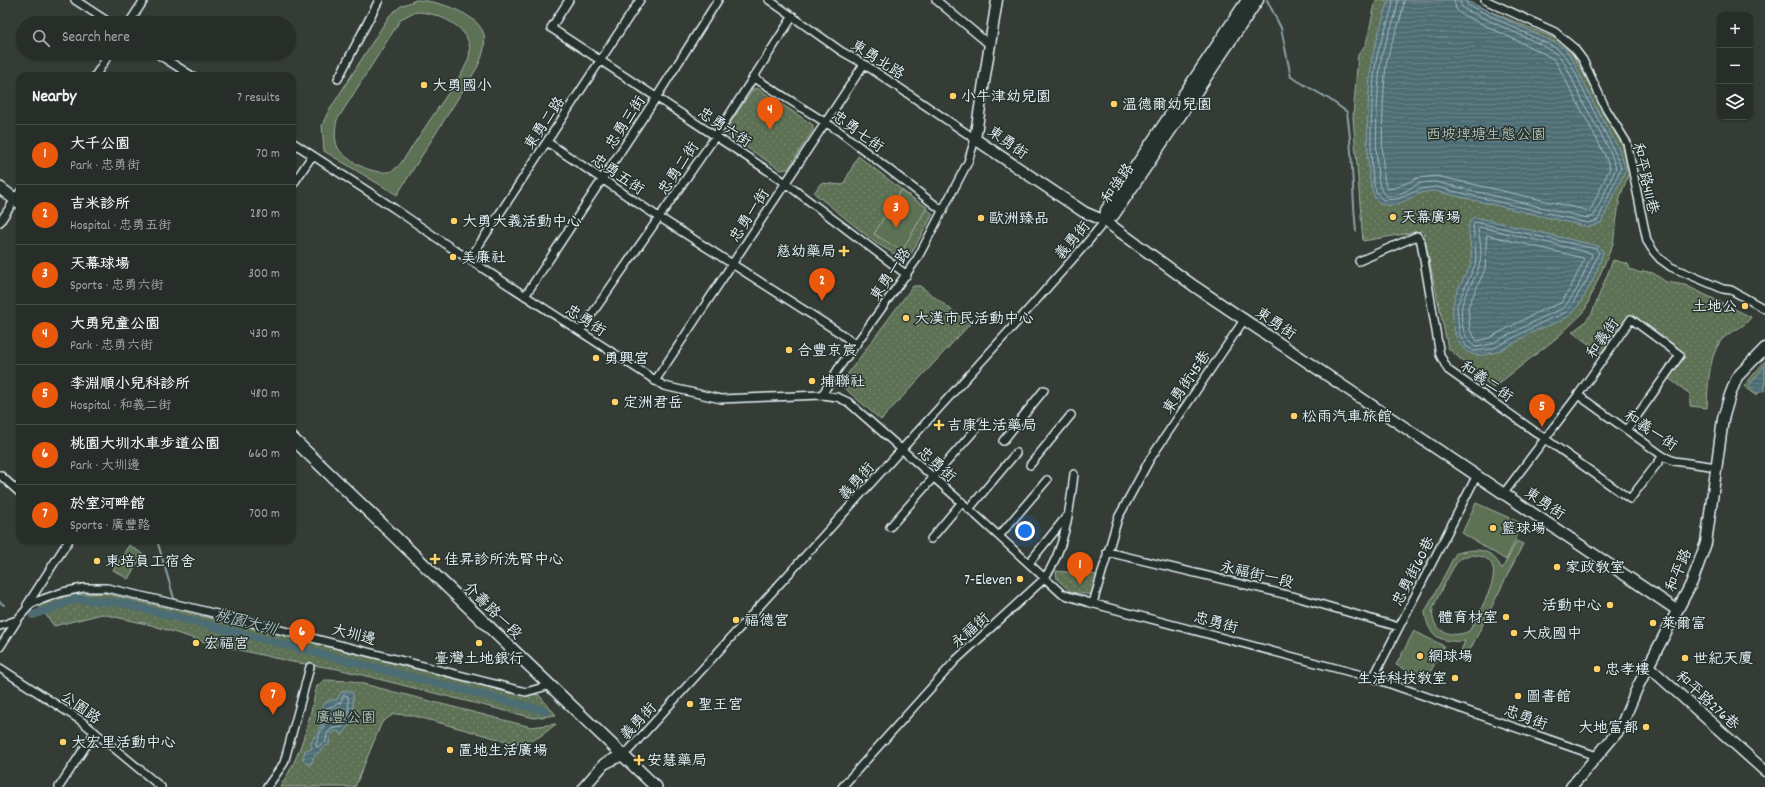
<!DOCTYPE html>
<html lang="en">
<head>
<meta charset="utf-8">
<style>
  body { margin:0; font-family:Dekko,"LXGW WenKai TC",sans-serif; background:#333934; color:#f1f3f6 }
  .controls { position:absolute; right:12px; top:12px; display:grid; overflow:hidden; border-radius:8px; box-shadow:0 1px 3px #0004 }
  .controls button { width:36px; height:36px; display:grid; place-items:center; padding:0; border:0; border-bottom:1px solid #434945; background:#272d28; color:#f1f3f6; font:20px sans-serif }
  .you { position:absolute; left:1025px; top:531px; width:14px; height:14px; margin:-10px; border:3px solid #fff; border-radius:50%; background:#1a73e8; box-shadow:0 0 0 6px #1a73e833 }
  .badge { display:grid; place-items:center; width:26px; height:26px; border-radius:50%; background:#ea580c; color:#fff; font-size:13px; font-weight:700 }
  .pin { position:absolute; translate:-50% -33px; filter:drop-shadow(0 1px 2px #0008) }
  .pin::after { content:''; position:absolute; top:21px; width:14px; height:12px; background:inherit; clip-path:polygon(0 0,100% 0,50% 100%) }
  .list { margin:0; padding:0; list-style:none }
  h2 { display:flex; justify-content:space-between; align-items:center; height:52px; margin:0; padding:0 16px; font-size:17px }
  h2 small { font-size:13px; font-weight:400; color:#a4a8a8 }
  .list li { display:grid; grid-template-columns:26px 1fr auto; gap:12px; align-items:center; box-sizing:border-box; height:60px; padding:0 16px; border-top:1px solid #434945 }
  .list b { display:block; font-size:15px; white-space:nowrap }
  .list p { margin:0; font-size:13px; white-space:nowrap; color:#a4a8a8 }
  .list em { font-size:13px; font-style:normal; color:#a4a8a8 }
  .icon { flex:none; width:22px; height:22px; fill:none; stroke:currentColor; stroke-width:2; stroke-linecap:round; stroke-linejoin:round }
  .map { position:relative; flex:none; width:1765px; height:787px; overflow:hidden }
  .search { position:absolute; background:#272d28; box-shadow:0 1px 3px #0004; left:16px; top:16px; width:280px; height:44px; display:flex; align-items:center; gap:10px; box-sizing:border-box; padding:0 14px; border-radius:22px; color:#a4a8a8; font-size:15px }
  .panel { position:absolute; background:#272d28; box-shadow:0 1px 3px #0004; left:16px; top:72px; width:280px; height:472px; border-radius:12px }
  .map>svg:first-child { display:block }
</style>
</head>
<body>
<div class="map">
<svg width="1765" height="787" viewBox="0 0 1765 787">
  <defs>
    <pattern id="green-dots" width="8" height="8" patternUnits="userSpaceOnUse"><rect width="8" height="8" fill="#5d7154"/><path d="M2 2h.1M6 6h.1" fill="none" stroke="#74866d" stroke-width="1.8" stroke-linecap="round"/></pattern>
    <pattern id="water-rules" width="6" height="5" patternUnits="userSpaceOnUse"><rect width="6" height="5" fill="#4e6d75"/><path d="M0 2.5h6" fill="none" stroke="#688289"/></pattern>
  </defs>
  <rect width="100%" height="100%" fill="#343c35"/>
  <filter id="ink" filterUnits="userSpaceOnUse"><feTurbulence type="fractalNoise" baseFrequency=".025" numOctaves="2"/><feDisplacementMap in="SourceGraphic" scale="8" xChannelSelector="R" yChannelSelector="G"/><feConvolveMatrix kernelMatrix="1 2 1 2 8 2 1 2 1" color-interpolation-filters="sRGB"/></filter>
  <g filter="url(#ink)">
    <path fill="url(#green-dots)" stroke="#a2b1a6" d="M1376,0h87l96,40 14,15 49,87 7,31 -9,24 -7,47 -29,68 -25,24 -66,52 -45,-40 -25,-117 -60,10 -10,-124 5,-62 8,-11z
      M757,88l56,37v5l-25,39 -7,1 -53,-35 -2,-6 27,-40z
      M858,156l75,58 -23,42 -7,3 -27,-16 -62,-50 7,-10 22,2z
      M1613,260l15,4 2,5 11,4 2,-2 10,2 13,9 19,3 66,32c-7,12 -23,14 -31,25 -12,17 -12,46 -13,66l-17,-2v-12l-22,-16 11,-15 4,-9 -7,-8 -43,-31h-3l-4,4 -25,34 -29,-21 12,-9 8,-10z
      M913,286h7l50,38 -89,96 -39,-34 1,-6z
      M1765,361v27l-9,7 -12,-9z
      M1056,571l43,4 -6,20 -22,-3 -14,-13z
      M104,593l435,102 17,20 -22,3 -196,-49 -46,-7 -87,-20 -54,-17 -49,-11 -48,12 -15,-20 29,-11z
      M325,680l27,1 179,46 25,-3c-15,12 -23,20 -43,19l-102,-28 -17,-1 -12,8 -27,65h-75c22,-33 28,-63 37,-101z"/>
    <path fill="#5d7154" stroke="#a2b1a6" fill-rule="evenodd" d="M416,0c19,0 63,13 68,35 2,12 -2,23 -7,33l-80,127 -73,-44 -2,-26 5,-11 62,-98 12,-10zM419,12c23,2 56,17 50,45 -1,4 -4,9 -6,14l-62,92c-2,2 -5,5 -7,7 -16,8 -47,-8 -56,-22 -4,-8 -3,-20 -1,-28l64,-101 11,-6z
      M900,191l27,16 -25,44 -28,-17z
      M1476,503l47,21 -17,36 -44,-27z
      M1517,541l6,3 -56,112 -7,-3 5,-12c-24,2 -37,-4 -40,-29l31,-59c22,-5 34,-6 46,16zM1469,555c38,0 23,31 13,52 -4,8 -8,17 -13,24 -17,9 -40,-1 -36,-22 1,-6 21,-44 25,-48 3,-3 7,-4 11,-6z
      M129,545l14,9 -15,25 -15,-9z
      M1414,631l30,15 -18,34 -30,-15z"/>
    <path fill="url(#water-rules)" stroke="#8ca2a9" d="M1389,0h76l93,44 8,6 7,10 19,40 26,47 8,22 -25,54 -13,4 -153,-36c-4,0 -10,1 -14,2 -11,5 -28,17 -41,10 -20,-10 -11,-122 -8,-145 4,-19 11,-39 17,-58z
      M1475,217l123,29 5,6c-4,18 -19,48 -31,62 -6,6 -32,14 -41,19 -22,13 -60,40 -74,5 -4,-10 -5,-23 -4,-33 1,-13 12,-27 17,-39 5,-14 -6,-38 1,-47z
      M1765,365v25l-9,4 -7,-9z
      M347,690l6,3v25l-11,18 -2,-4 -6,-1 -4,5 -1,9c-7,0 -9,9 -15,11l-3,8h-4l-4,-5 2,-9 7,-1 -1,-6 11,-20 1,-18 7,-5h7l4,-8z"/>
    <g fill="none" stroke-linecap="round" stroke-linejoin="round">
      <path stroke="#aabcc4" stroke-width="1" d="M1393,0c-2,18 -12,38 -16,56 -5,22 -10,115 -1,135 1,3 4,6 7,9l15,-1 23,-10 15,-2 152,36 10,-3 23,-52c-8,-23 -21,-44 -32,-66 -10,-18 -15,-42 -33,-54l-88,-43 -3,-5
        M1398,0c-1,18 -13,40 -17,59 -3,17 -10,127 3,135 9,7 26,-6 34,-10 6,-2 13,-2 18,-2l151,36 7,-2 22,-48 -6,-17 -26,-47 -19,-40 -6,-8 -15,-10 -80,-37 -3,-4 -1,-5
        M1404,0c-1,18 -13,41 -17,60 -4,19 -8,114 0,129l8,-1 23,-10 19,-2 153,35 20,-43 -6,-15 -49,-93 -14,-8 -80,-38 -5,-5 -2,-9
        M1475,222l121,27 3,3 -12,28 -20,32 -22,9 -53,28 -19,2 -7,-5 -7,-13 -2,-28 18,-40 1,-10 -3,-30z
        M1480,227l111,26 1,2 -15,34 -13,19 -21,9 -52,27 -15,3c-13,-5 -16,-29 -14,-41 2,-14 14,-26 17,-40 4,-12 1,-25 -1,-37z
        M1487,235l96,23 1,2 -13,27 -10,16 -21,8 -51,27 -12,3 -7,-11 -2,-23 17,-38z
        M344,695l4,1 1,20 -7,11 -11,2 -4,5 -1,7 -9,6 -1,-3c3,-13 12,-22 11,-36l13,-5z
        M342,708l2,2 -4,11 -9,1 -1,-4 3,-7z"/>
      <path stroke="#8ca2a9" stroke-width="2" d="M1267,0l14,28 10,49 38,22 18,13c6,40 5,80 9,119
        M157,540l18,62
        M0,602l4,3
        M179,615l1,4"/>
      <path stroke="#4e6d75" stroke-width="8" d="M33,615l42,-16 46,4 425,108"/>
      <g stroke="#e8f1f8" stroke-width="10">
        <path id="street" d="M75,0l35,23
          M569,0l-18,28 225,148 131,99
          M769,0l72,51 23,13 111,75 -7,23 -51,97 -79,110 -16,26
          M936,0l54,45
          M1485,0l70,32 19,16 9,12 23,49 21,34 20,98 7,11 6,7 11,8 52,22 8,1 34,19
          M129,23l15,-23
          M156,53l36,23
          M95,76l15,-23
          M753,77l86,54 104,80
          M338,79l41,-79
          M292,142l103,67 55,38 214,139 57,13 101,-4 15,2 11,5 119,105 95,87 25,8 286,76 224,78
          M547,142l101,68 192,123 16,12
          M292,186l20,-30
          M0,222l20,-30
          M469,260l171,-260
          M1359,261l58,-25 4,6 19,113 8,15 182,129 33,-43
          M525,296l131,-198 62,-98
          M580,331l135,-194 78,-121
          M655,381l209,-317
          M1578,395l85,61 11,5 43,6
          M1003,441l41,-51
          M1030,465l41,-50
          M0,475l20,18
          M1504,493l74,-98 53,-76 49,36 -53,75
          M969,509l47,-56
          M890,527l92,-105
          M999,536l48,-56
          M931,539l31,-37
          M1107,552l189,45 103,30
          M1029,563l37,-46
          M1093,603l25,-85 32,-59 94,-139
          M27,605l42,-65
          M0,626l17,-6 14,-16 12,-5 20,-7 20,-4h24l86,20 333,84 25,-7
          M0,647l18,-28
          M0,668l80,52 81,67
          M1373,678l104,-203
          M622,755l7,-5 389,-429 68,-77 19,-23
          M59,787l36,-55
          M267,787l17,-24 26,-96
          M842,787l114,-127 88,-81c21,-29 26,-70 30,-105"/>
      </g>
      <g stroke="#e8f1f8" stroke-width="13">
        <path id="secondary" d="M997,0l-22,139 109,73 21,9 89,65 483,324
          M1105,221l9,-6 144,-215
          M1105,221l1,-11 141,-210
          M1649,667l116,104
          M584,787l20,-23 18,-9
          M1571,787l49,-58 18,-43 54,-104 14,-39 17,-124 7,-24 7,-18 28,-29"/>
      </g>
      <g stroke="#e8f1f8" stroke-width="14">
        <path id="primary" d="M0,188l20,15
          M292,438l364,349"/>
      </g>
      <use href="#street" stroke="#26332d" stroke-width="7"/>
      <use href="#secondary" stroke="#26332d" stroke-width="10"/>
      <use href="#primary" stroke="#26332d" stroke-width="11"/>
    </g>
  </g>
  <g fill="#ffd166" stroke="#26332d" stroke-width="1.5">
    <circle cx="424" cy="85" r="4"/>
    <circle cx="953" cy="96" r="4"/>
    <circle cx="1114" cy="104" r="4"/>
    <circle cx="1393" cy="217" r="4"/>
    <circle cx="981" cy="218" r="4"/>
    <circle cx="454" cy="221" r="4"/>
    <path d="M842 245h4v4h4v4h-4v4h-4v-4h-4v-4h4z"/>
    <circle cx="453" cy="257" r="4"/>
    <circle cx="1745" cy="306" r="4"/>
    <circle cx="906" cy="318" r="4"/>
    <circle cx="789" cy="350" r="4"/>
    <circle cx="596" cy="358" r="4"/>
    <circle cx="812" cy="381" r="4"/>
    <circle cx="615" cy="402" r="4"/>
    <circle cx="1294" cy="416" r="4"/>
    <path d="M937 419h4v4h4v4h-4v4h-4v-4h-4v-4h4z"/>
    <circle cx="1493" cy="528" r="4"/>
    <path d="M433 553h4v4h4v4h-4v4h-4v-4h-4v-4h4z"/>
    <circle cx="97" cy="561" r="4"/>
    <circle cx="1557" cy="567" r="4"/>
    <circle cx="1020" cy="579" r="4"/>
    <circle cx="1610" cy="605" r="4"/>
    <circle cx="1506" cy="617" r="4"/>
    <circle cx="736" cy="620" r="4"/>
    <circle cx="1653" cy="623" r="4"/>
    <circle cx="1514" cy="633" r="4"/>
    <circle cx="196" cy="643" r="4"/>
    <circle cx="479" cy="643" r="4"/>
    <circle cx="1420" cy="656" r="4"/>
    <circle cx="1685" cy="658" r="4"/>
    <circle cx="1597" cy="669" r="4"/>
    <circle cx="1455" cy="678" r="4"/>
    <circle cx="1518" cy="696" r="4"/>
    <circle cx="690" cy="704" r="4"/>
    <circle cx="1646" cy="727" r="4"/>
    <circle cx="63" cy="742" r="4"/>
    <circle cx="450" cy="750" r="4"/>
    <path d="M637 754h4v4h4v4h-4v4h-4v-4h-4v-4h4z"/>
  </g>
  <g text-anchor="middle" stroke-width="3" stroke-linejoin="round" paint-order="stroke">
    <g font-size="15" fill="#e8f1f8" stroke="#26332d">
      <text transform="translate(878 59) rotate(32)" y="5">東勇北路</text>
      <text transform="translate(625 122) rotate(-57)" y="5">忠勇三街</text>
      <text transform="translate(544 123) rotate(-56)" y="5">東勇二路</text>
      <text transform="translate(725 127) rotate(33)" y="5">忠勇六街</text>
      <text transform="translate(858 131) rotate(36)" y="5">忠勇七街</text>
      <text transform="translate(1008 142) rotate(35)" y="5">東勇街</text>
      <text transform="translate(678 168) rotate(-56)" y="5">忠勇二街</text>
      <text transform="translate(618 174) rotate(34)" y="5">忠勇五街</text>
      <text transform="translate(1646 178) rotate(77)" y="5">和平路411巷</text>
      <text transform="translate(1117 183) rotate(-55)" y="5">和強路</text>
      <text transform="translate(749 215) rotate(-57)" y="5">忠勇一街</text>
      <text transform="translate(1072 240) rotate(-50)" y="5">義勇街</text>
      <text transform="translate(890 274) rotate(-56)" y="5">東勇一路</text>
      <text transform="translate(586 320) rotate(33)" y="5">忠勇街</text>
      <text transform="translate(1276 323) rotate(34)" y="5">東勇街</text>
      <text transform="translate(1602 338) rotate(-55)" y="5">和義街</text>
      <text transform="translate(1487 381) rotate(35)" y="5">和義二街</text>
      <text transform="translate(1186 382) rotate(-56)" y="5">東勇街45巷</text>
      <text transform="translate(1651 430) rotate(34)" y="5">和義一街</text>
      <text transform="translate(937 464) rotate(41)" y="5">忠勇街</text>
      <text transform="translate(856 481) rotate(-48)" y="5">義勇街</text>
      <text transform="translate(1545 503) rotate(34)" y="5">東勇街</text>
      <text transform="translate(1678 570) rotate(-67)" y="5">和平路</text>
      <text transform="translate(1413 571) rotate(-63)" y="5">忠勇街60巷</text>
      <text transform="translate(1257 574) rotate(13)" y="5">永福街一段</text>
      <text transform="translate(493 610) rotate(44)" y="5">介壽路一段</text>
      <text transform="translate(1216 622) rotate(15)" y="5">忠勇街</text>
      <text transform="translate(970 630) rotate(-42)" y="5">永福街</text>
      <text transform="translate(354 634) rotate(14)" y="5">大圳邊</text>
      <text transform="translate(1708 700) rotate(42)" y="5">和平路276巷</text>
      <text transform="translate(81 707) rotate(35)" y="5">公園路</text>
      <text transform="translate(1526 717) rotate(20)" y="5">忠勇街</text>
      <text transform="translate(638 721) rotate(-47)" y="5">義勇街</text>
    </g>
    <g font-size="15" fill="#e8f1f8" stroke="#26332d" text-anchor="start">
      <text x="432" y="90">大勇國小</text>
      <text x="961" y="101">小牛津幼兒園</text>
      <text x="1122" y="109">溫德爾幼兒園</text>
      <text x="1401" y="222">天幕廣場</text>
      <text x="989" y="223">歐洲臻品</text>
      <text x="462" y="226">大勇大義活動中心</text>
      <text x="836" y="256" text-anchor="end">慈幼藥局</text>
      <text x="461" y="262">美廉社</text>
      <text x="1737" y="311" text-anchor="end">土地公</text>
      <text x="914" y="323">大漢市民活動中心</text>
      <text x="797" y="355">合豐京宸</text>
      <text x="604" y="363">勇興宮</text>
      <text x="820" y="386">埔聯社</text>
      <text x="623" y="407">定洲君岳</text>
      <text x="1302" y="421">松雨汽車旅館</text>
      <text x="947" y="430">吉康生活藥局</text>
      <text x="1501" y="533">籃球場</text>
      <text x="444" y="564">佳昇診所洗腎中心</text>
      <text x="105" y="566">東培員工宿舍</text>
      <text x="1565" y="572">家政教室</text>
      <text x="1012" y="584" text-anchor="end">7-Eleven</text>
      <text x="1602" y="610" text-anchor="end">活動中心</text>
      <text x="1498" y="622" text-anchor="end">體育材室</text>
      <text x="744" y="625">福德宮</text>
      <text x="1661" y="628">萊爾富</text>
      <text x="1522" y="638">大成國中</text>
      <text x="204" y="648">宏福宮</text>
      <text x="1428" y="661">網球場</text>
      <text x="479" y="663" text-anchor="middle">臺灣土地銀行</text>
      <text x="1693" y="663">世紀天廈</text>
      <text x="1605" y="674">忠孝樓</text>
      <text x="1447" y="683" text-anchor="end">生活科技教室</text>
      <text x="1526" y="701">圖書館</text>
      <text x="698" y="709">聖王宮</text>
      <text x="1638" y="732" text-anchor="end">大地富都</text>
      <text x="71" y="747">大宏里活動中心</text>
      <text x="458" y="755">置地生活廣場</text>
      <text x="647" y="765">安慧藥局</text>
    </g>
    <g font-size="15" fill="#b0beb6" stroke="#26332d">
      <text x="1486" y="139">西坡埤塘生態公園</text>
      <text x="346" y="722">廣豐公園</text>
    </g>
    <g font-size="16" font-style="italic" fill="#aabcc4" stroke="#26332d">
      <text transform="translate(246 621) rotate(14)" y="6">桃園大圳</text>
    </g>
  </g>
</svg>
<div class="controls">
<button>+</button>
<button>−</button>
<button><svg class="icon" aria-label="layers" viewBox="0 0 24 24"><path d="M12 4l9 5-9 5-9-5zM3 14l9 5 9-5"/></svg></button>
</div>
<div class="you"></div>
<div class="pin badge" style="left:1080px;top:585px">1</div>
<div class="pin badge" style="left:822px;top:301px">2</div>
<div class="pin badge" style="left:896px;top:228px">3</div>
<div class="pin badge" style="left:770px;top:130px">4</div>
<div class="pin badge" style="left:1542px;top:427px">5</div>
<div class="pin badge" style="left:302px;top:652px">6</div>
<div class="pin badge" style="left:273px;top:715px">7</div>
<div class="search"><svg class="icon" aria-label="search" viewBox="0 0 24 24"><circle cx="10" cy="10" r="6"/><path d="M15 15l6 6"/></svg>Search here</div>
<section class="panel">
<h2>Nearby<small>7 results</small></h2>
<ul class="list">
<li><span class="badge">1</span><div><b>大千公園</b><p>Park · 忠勇街</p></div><em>70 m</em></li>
<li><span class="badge">2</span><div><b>吉米診所</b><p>Hospital · 忠勇五街</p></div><em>280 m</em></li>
<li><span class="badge">3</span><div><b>天幕球場</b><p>Sports · 忠勇六街</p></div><em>300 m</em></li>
<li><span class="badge">4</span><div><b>大勇兒童公園</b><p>Park · 忠勇六街</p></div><em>430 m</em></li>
<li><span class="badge">5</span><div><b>李淵順小兒科診所</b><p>Hospital · 和義二街</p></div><em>480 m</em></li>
<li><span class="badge">6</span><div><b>桃園大圳水車步道公園</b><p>Park · 大圳邊</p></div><em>660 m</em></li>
<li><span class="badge">7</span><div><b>於室河畔館</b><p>Sports · 廣豐路</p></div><em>700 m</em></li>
</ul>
</section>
</div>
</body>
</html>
